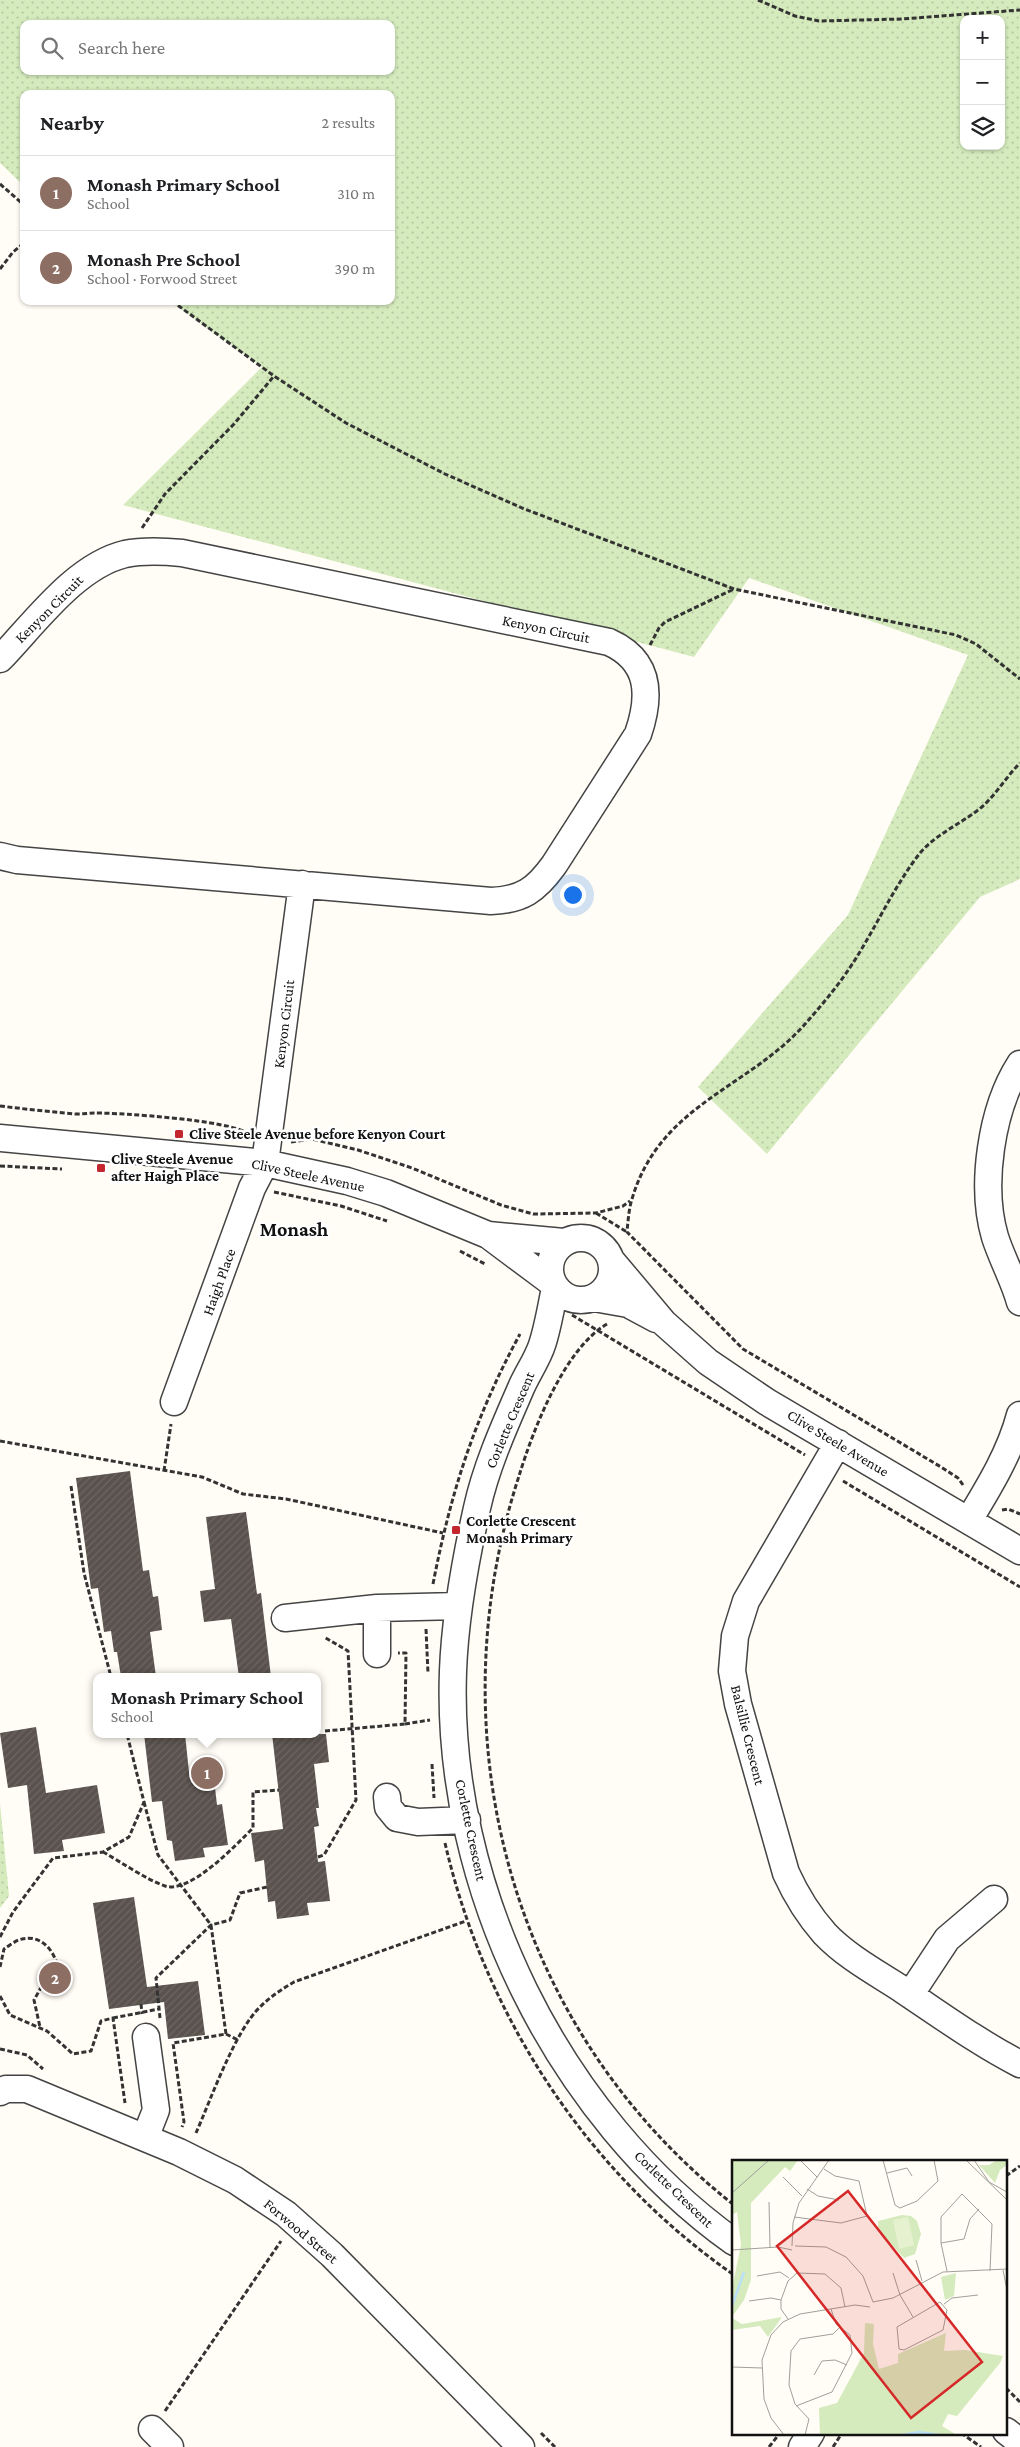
<!DOCTYPE html>
<html lang="en">
<head>
<meta charset="utf-8">
<style>
  body { margin:0; font-family:"Crimson Pro",serif; background:#f6f6f6; color:#202124 }
  .controls { position:absolute; right:15px; top:15px; display:grid; overflow:hidden; border-radius:10px; box-shadow:0 1px 4px #0004 }
  .controls button { width:45px; height:45px; display:grid; place-items:center; padding:0; border:0; border-bottom:1px solid #e0e0e0; background:#fff; color:#202124; font:25px sans-serif }
  .you { position:absolute; left:572px; top:894px; width:18px; height:18px; margin:-12px; border:4px solid #fff; border-radius:50%; background:#1a73e8; box-shadow:0 0 0 8px #1a73e833 }
  .badge { display:grid; place-items:center; width:32px; height:32px; border-radius:50%; background:#b45309; color:#fff; font-size:16px; font-weight:700 }
  .pin { position:absolute; translate:-50% -50%; border:2px solid #fff; box-shadow:0 1px 5px #0006 }
  .popup { position:absolute; left:93px; top:1673px; width:228px; height:65px; box-sizing:border-box; display:grid; place-content:center; border-radius:10px; background:#fff; filter:drop-shadow(0 1px 4px #0005); font-size:16px; white-space:nowrap; color:#757577 }
  .popup b { font-size:19px; color:#202124 }
  .popup::after { content:''; position:absolute; left:50%; top:100%; margin-left:-10px; border:10px solid transparent; border-top-color:#fff }
  .list { margin:0; padding:0; list-style:none }
  h2 { display:flex; justify-content:space-between; align-items:center; height:65px; margin:0; padding:0 20px; font-size:21px }
  h2 small { font-size:16px; font-weight:400; color:#757577 }
  .list li { display:grid; grid-template-columns:32px 1fr auto; gap:15px; align-items:center; box-sizing:border-box; height:75px; padding:0 20px; border-top:1px solid #e0e0e0 }
  .list b { display:block; font-size:19px; white-space:nowrap }
  .list p { margin:0; font-size:16px; white-space:nowrap; color:#757577 }
  .list em { font-size:16px; font-style:normal; color:#757577 }
  .icon { flex:none; width:28px; height:28px; fill:none; stroke:currentColor; stroke-width:2; stroke-linecap:round; stroke-linejoin:round }
  .map { position:relative; flex:none; width:1020px; height:2447px; overflow:hidden }
  .search { position:absolute; background:#fff; box-shadow:0 1px 4px #0004; left:20px; top:20px; width:375px; height:55px; display:flex; align-items:center; gap:12px; box-sizing:border-box; padding:0 18px; border-radius:10px; color:#757577; font-size:19px }
  .panel { position:absolute; background:#fff; box-shadow:0 1px 4px #0004; left:20px; top:90px; width:375px; height:215px; border-radius:10px }
  .map>svg:first-child { display:block }
</style>
</head>
<body>
<div class="map">
<svg width="1020" height="2447" viewBox="0 0 1020 2447">
  <defs>
    <pattern id="grass-dots" width="8" height="8" patternUnits="userSpaceOnUse" patternTransform="scale(1.25)"><rect width="8" height="8" fill="#d5ebbd"/><path d="M2 2h.1M6 6h.1" fill="none" stroke="#b6c8a1" stroke-width="1.8" stroke-linecap="round"/></pattern>
    <pattern id="building-hatch" width="6" height="6" patternUnits="userSpaceOnUse" patternTransform="scale(1.25)"><rect width="6" height="6" fill="#5a524d"/><path d="M-1 1l2-2M0 6l6-6M5 7l2-2" fill="none" stroke="#6d6662"/></pattern>
  </defs>
  <rect width="100%" height="100%" fill="#fffdf5"/>
  <path fill="url(#grass-dots)" fill-rule="evenodd" d="M0,0h1020v879l-40,18 -213,257 -69,-67 150,-172 120,-260 -219,-77 -55,79 -571,-152 139,-138 -92,-66h221v-207h-367v92l-24,-23zM964,19h37v127h-37zM24,24h367v47h-367z
    M0,1803l9,93 -9,12z"/>
  <path fill="url(#building-hatch)" d="M130,1471l13,100 6,-1 4,27 5,-1 4,34 -12,2 6,45h-35l-4,-25h-3l-3,-21 -7,1 -6,-44 -7,1 -15,-111z
    M246,1512l11,82 4,-1 10,84h-32l-8,-58 -27,3 -4,-31 15,-2 -9,-72z
    M36,1727l10,66 51,-8 8,48 -43,7 2,11 -30,3 -7,-69 -19,3 -8,-55z
    M144,1734h41l4,38 19,-3 1,10h5l3,26 5,-1 6,41 -25,3 2,9 -30,4 -3,-20 -5,-1 -5,-39 -10,1z
    M272,1734h54l3,28 -15,2 5,44h-3l3,18 -5,1 4,35 7,-1 5,40 -23,2 2,12 -32,4 -2,-18 -7,1 -4,-42 -9,2 -4,-29 32,-4z
    M134,1897l13,90 51,-6 7,54 -37,4 -4,-37 -55,7 -16,-106z"/>
  <g fill="none" stroke-linecap="round" stroke-linejoin="round">
    <g stroke="#444" stroke-width="29">
      <path id="minor" d="M0,659c34,-35 75,-93 125,-105 19,-4 37,-3 57,-1l427,89c42,19 42,54 29,92l-84,131c-18,25 -32,35 -63,36l-474,-41 -17,-4
        M1020,1064c-29,45 -40,122 -25,173 7,22 19,43 25,65
        M0,1138l265,25 82,18 39,12 102,42 63,47
        M488,1235l76,7
        M550 1269a31 31 0 1 1 62 0a31 31 0 1 1-62 0Z
        M611,1260l53,63 44,39 59,40 253,149
        M555,1288c-4,19 -7,39 -13,57 -5,15 -15,29 -21,43 -17,39 -35,79 -44,120 -12,54 -22,108 -24,163 -8,217 105,445 281,571
        M594,1298l34,6 28,15
        M174,1402l78,-214 13,-25 37,-279
        M838,1443l-92,158 -11,35 -3,35 6,33 48,169c10,22 23,43 39,61 22,23 52,39 78,56 39,26 76,53 117,74
        M969,1520c20,-33 41,-67 51,-105
        M285,1618l92,-10
        M377,1654v-46l81,-2
        M387,1797l1,10 9,11 21,4 49,-2
        M910,1995l37,-56 47,-40
        M0,2092l6,-3h21l152,63 56,28 51,34 46,41 189,192
        M145,2138l11,-28 -10,-73
        M152,2429l18,18
        M1006,2431l14,11
        M802,2447l9,-14"/>
    </g>
    <path stroke="#333" stroke-width="3" stroke-dasharray="5 2.5" stroke-linecap="butt" d="M758,0l37,16 24,5 83,-2 118,-9
      M0,184l24,21
      M0,269l13,-17 11,-9
      M172,301l102,75 72,47 99,51 77,34 212,81 222,46 20,9 44,35
      M142,528l23,-34 69,-70 40,-48
      M650,645l9,-17 6,-6 69,-33
      M0,1106c25,3 51,6 76,8 7,0 13,-1 19,-1 28,0 132,7 152,20
      M291,1142l21,-3 46,11 54,18 89,37 32,9 63,-1 27,-7 7,-5
      M0,1166l62,3
      M274,1192l67,14 46,15
      M596,1213l31,19
      M460,1251l25,13
      M572,1315l233,140
      M607,1324c-43,25 -74,106 -88,152 -86,264 -6,556 215,729
      M0,1441l202,36 41,17 43,5 157,34
      M164,1471l7,-47
      M843,1481l177,106
      M963,1485l-5,-7 -17,-11 -198,-118 -116,-117c1,-11 2,-24 5,-33 28,-95 116,-110 174,-176 15,-17 30,-35 43,-54 25,-37 43,-80 71,-116 17,-20 43,-30 63,-47 14,-13 24,-30 37,-43
      M71,1486l13,87 27,104
      M1002,1510l6,-1 12,5
      M433,1584c18,-93 42,-167 87,-250
      M426,1629l2,44
      M405,1724l25,-4
      M325,1731l80,-7 1,-71h-8
      M432,1764l2,34
      M144,1802l14,53 53,70 15,109 -53,9 11,79 -2,5
      M445,1843c40,173 142,330 289,432
      M103,1852c18,10 44,28 62,34 25,8 71,-41 88,-58v-36l26,-2
      M318,1857l6,-2 32,-55 -8,-149 -24,-14
      M0,1937l13,-25 40,-54 50,-6 26,-15 15,-35 -17,-68
      M0,1967l4,-18c5,-3 12,-9 18,-10 17,-4 29,8 34,22l-22,39 6,27
      M0,1996l10,19 37,16 26,23 18,-3 10,-30 12,-3 12,85
      M141,2004l1,10
      M113,2018l46,-9
      M160,2018l-4,-40 55,-53 19,-5 10,-27 27,-6
      M226,2034l12,6
      M0,2049l27,6 16,14
      M196,2133c15,-34 39,-102 64,-126 10,-10 22,-18 34,-25l172,-61
      M1006,2176l14,-10
      M1006,2388l14,14
      M165,2411l116,-170
      M541,2433l14,14
      M961,2433l20,14
      M769,2447l11,-14
      M833,2447l9,-14"/>
    <use href="#minor" stroke="#fff" stroke-width="26"/>
  </g>
  <g fill="#c4262e" stroke="#fff" stroke-width="2">
    <rect x="174" y="1129" width="10" height="10" rx="2.5"/>
    <rect x="96" y="1163" width="10" height="10" rx="2.5"/>
    <rect x="451" y="1525" width="10" height="10" rx="2.5"/>
  </g>
  <g text-anchor="middle" stroke-width="5" stroke-linejoin="round" paint-order="stroke">
    <g font-size="15" fill="#111" stroke="#fff">
      <text transform="translate(49 609) rotate(-45)" y="5">Kenyon Circuit</text>
      <text transform="translate(546 629) rotate(12)" y="5">Kenyon Circuit</text>
      <text transform="translate(284 1024) rotate(-83)" y="5">Kenyon Circuit</text>
      <text transform="translate(308 1175) rotate(12)" y="5">Clive Steele Avenue</text>
      <text transform="translate(219 1282) rotate(-70)" y="5">Haigh Place</text>
      <text transform="translate(510 1420) rotate(-67)" y="5">Corlette Crescent</text>
      <text transform="translate(838 1443) rotate(31)" y="5">Clive Steele Avenue</text>
      <text transform="translate(748 1735) rotate(76)" y="5">Balsillie Crescent</text>
      <text transform="translate(471 1830) rotate(78)" y="5">Corlette Crescent</text>
      <text transform="translate(674 2189) rotate(44)" y="5">Corlette Crescent</text>
      <text transform="translate(301 2231) rotate(40)" y="5">Forwood Street</text>
    </g>
    <g font-size="15" font-weight="bold" fill="#111" stroke="#fff" text-anchor="start">
      <text x="189" y="1139">Clive Steele Avenue before Kenyon Court</text>
      <text x="111" y="1164">Clive Steele Avenue<tspan x="111" dy="17">after Haigh Place</tspan></text>
      <text x="466" y="1526">Corlette Crescent<tspan x="466" dy="17">Monash Primary</tspan></text>
    </g>
    <g font-size="20" font-weight="bold" fill="#111" stroke="#fff">
      <text x="294" y="1236">Monash</text>
    </g>
  </g>
  <g transform="translate(732 2160)">
    <rect width="275" height="275" fill="#fffdf5"/>
    <path d="M1,0h65l-8,11 -5,-4 -34,36v77l-7,20 -12,17v-29l9,-43 -4,-33 -5,3zM265,0h10v5l-7,5 -5,13 -16,-18h10zM170,55l9,1 6,5 4,13 -6,20 -11,4 -26,-28v-9zM224,113l-2,23 -9,4 -4,-23zM50,157l-14,20 -8,-11 -28,4v-12l10,6zM133,163l9,1 -1,20 6,25 19,-6v-9l48,-21 -2,18 21,-1 38,6 -3,7 -43,53 -9,-2 -6,12 15,9h-137l-1,-27 18,-5 27,-50z" fill="#d5ebbd"/>
    <path d="M176,57l6,28 -15,4 -6,-29z" fill="#e6f2cf"/>
    <path fill="none" stroke="#b9e0f7" stroke-width="2.5" d="M0,146l12,-34M170,275l17,-3 21,3"/>
    <path fill="none" stroke="#a09f9a" stroke-width="1" d="M68,0l17,17M151,0l12,45 5,3 17,-7 21,-20 -4,-21M234,0l41,40M242,0l15,22 18,10M155,13l20,-5 5,8M51,17l19,19M75,29l11,7 21,4M0,33l37,-33M37,42l1,45M62,57l47,6 26,-7 -8,-35 -24,-5 -11,-7M209,83l23,-4 6,-20 9,-10M60,86l1,-23 6,-20 30,-43M63,86l31,1 20,10 17,19 10,26M0,90l46,-3 14,3M184,100l6,21M271,110l4,20M215,111l-6,-28v-26l21,-23 30,30 -2,47M161,113l7,22 13,22M25,116l23,-4 9,6M17,141l22,-3 10,2M141,142l20,-4 50,-26 64,-3M208,142l7,8 -4,20 -39,20 -5,-1 -2,-22zM212,144l8,-6 26,-3M56,159l-7,-10v-9l7,-19 9,-8 28,1 16,14 4,19M0,207l30,1M82,215l8,-14 13,-1 12,5M64,246l36,-14 20,-39 -2,-18 -14,-11 -5,-15M52,275l-13,-17 -7,-19 -2,-39 9,-25 12,-13 17,-8 55,-9 15,2M73,275l4,-16 -14,-15 -6,-19 2,-34 9,-12 33,-5 7,-7"/>
    <path fill="#d62828" fill-opacity="0.15" stroke="#d62828" stroke-width="2.5" d="M116,31l134,171 -71,56 -134,-172z"/>
    <rect width="275" height="275" fill="none" stroke="#111" stroke-width="2.5"/>
  </g>
</svg>
<div class="controls">
<button>+</button>
<button>−</button>
<button><svg class="icon" aria-label="layers" viewBox="0 0 24 24"><path d="M12 4l9 5-9 5-9-5zM3 14l9 5 9-5"/></svg></button>
</div>
<div class="you"></div>
<div class="pin badge" style="left:207px;top:1773px;background:#8d6e63">1</div>
<div class="popup"><b>Monash Primary School</b>School</div>
<div class="pin badge" style="left:55px;top:1978px;background:#8d6e63">2</div>
<div class="search"><svg class="icon" aria-label="search" viewBox="0 0 24 24"><circle cx="10" cy="10" r="6"/><path d="M15 15l6 6"/></svg>Search here</div>
<section class="panel">
<h2>Nearby<small>2 results</small></h2>
<ul class="list">
<li><span class="badge" style="background:#8d6e63">1</span><div><b>Monash Primary School</b><p>School</p></div><em>310 m</em></li>
<li><span class="badge" style="background:#8d6e63">2</span><div><b>Monash Pre School</b><p>School · Forwood Street</p></div><em>390 m</em></li>
</ul>
</section>
</div>
</body>
</html>
